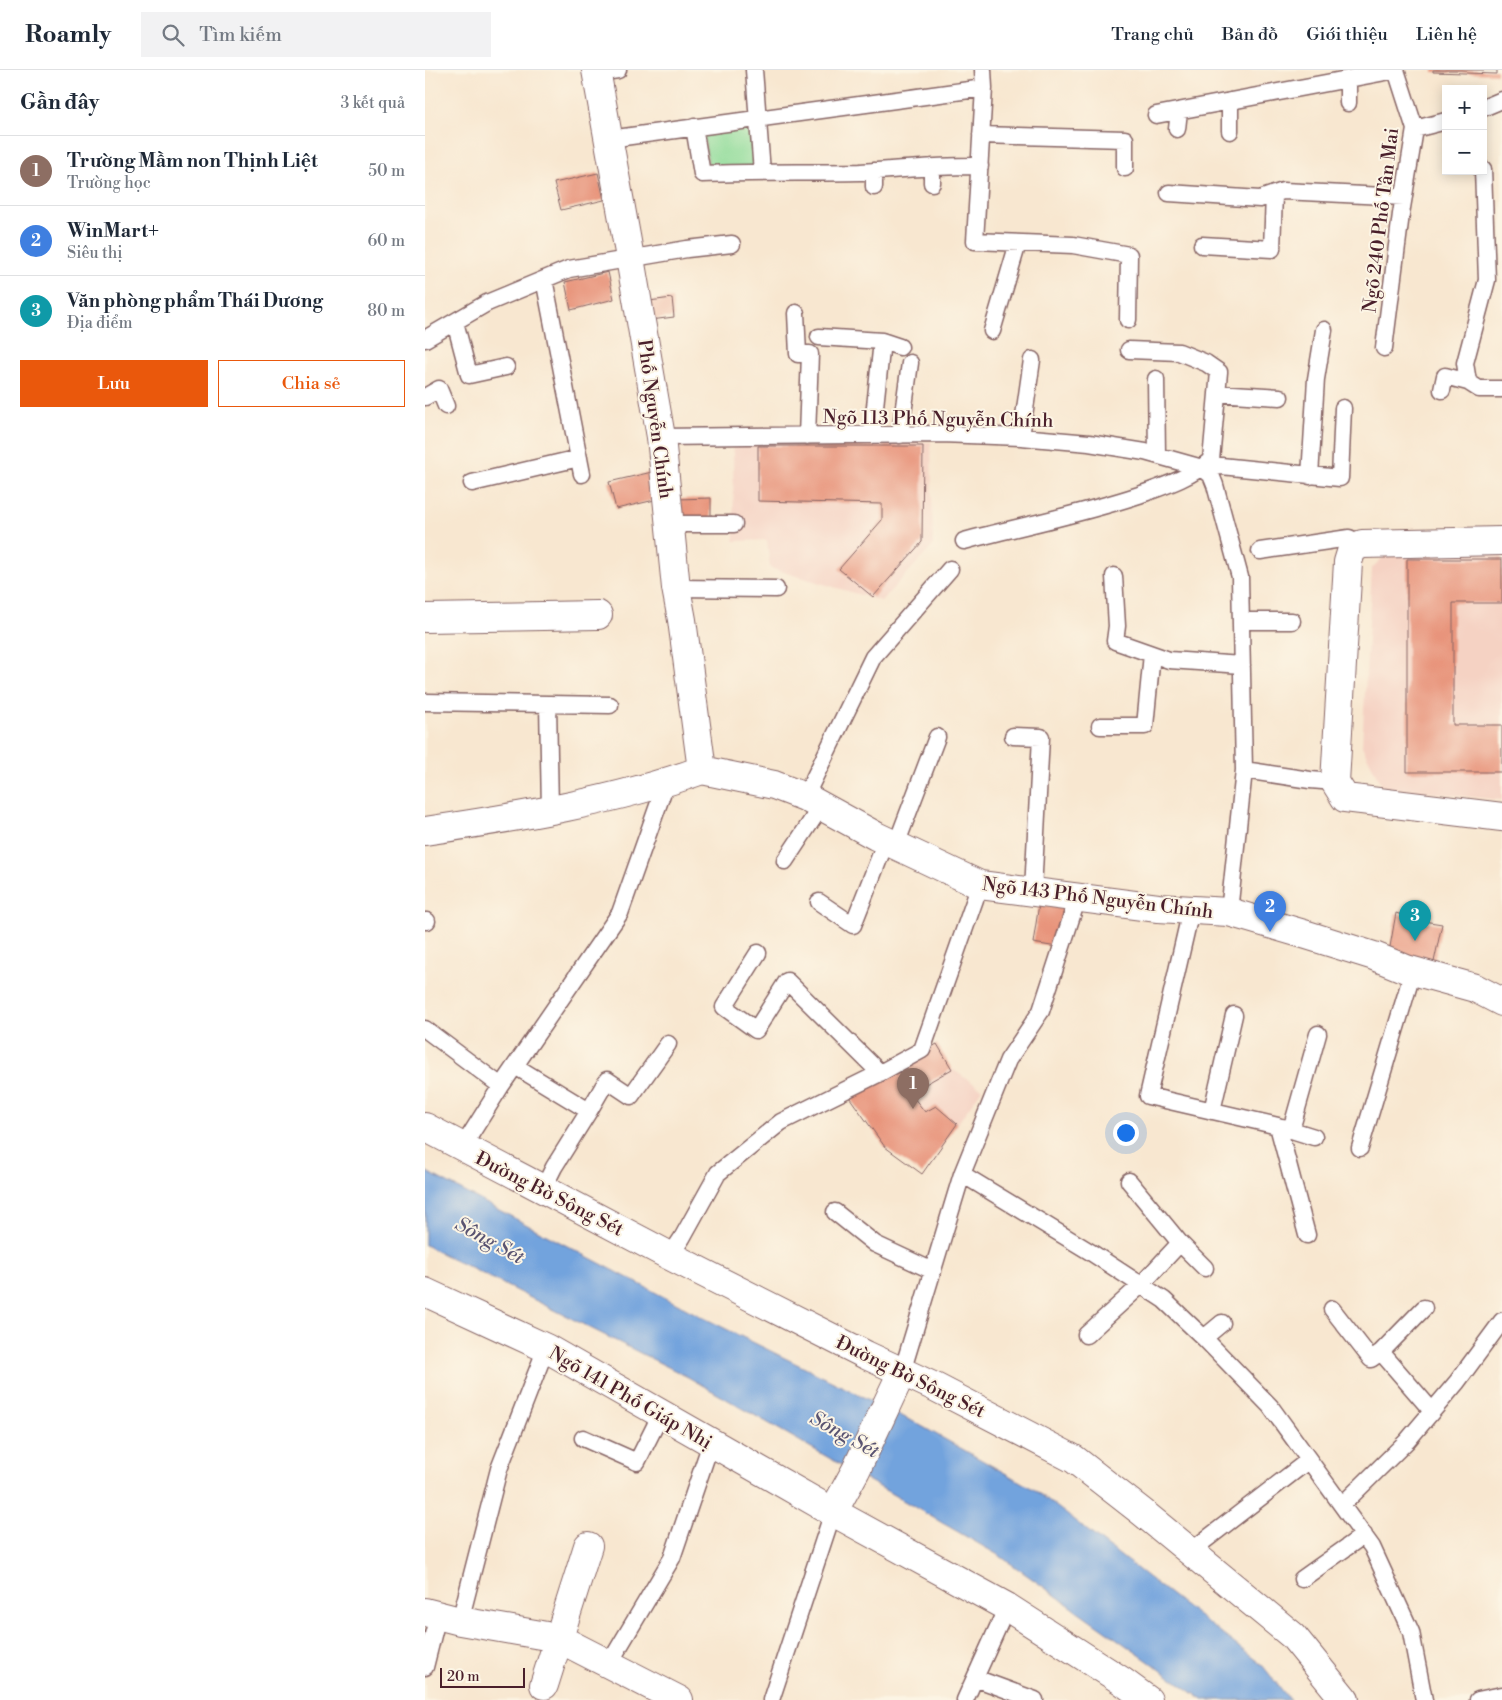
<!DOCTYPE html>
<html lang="vi">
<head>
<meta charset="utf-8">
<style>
  body { margin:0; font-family:"Libre Bodoni",serif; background:#f2f2f3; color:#1f2937 }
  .controls { position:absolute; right:15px; top:15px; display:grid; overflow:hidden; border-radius:0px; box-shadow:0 2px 12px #0003 }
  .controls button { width:45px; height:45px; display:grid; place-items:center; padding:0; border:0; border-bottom:1px solid #e0e1e3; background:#fff; color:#1f2937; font:25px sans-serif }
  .scale { position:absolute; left:15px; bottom:12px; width:85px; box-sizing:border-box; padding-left:5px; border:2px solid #4a1f2b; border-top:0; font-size:14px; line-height:18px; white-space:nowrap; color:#4a1f2b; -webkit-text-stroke:4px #fcf5e5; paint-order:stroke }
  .you { position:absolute; left:700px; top:1062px; width:18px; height:18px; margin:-12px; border:4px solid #fff; border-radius:50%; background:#1a73e8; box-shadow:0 0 0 8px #1a73e833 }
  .badge { display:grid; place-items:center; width:32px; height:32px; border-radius:50%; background:#ea580c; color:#fff; font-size:16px; font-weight:700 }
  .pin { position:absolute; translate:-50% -41px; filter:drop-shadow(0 1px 2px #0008) }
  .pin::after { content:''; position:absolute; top:26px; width:18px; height:15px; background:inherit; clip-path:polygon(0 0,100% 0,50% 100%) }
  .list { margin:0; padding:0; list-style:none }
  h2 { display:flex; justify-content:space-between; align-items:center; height:65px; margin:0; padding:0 20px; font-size:21px }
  h2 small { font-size:16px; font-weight:400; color:#747a83 }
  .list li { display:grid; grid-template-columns:32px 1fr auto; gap:15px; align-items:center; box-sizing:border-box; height:70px; padding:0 20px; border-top:1px solid #e0e1e3 }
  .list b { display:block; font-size:19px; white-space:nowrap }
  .list p { margin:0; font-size:16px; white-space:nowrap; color:#747a83 }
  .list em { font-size:16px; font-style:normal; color:#747a83 }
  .actions { display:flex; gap:10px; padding:15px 20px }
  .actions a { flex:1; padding:11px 0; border:1px solid #ea580c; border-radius:0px; text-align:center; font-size:18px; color:#ea580c }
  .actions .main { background:#ea580c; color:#fff }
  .icon { flex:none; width:28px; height:28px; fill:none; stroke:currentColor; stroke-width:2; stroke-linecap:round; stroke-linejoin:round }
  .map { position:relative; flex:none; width:1077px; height:1630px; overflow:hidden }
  header { display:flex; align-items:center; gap:30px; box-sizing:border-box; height:70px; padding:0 25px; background:#fff; border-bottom:1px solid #e0e1e3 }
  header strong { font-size:24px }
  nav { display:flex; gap:28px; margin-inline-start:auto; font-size:18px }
  .search { width:350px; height:45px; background:#f2f2f3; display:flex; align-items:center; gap:12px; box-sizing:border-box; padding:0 18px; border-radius:0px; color:#747a83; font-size:19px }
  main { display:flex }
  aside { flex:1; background:#fff }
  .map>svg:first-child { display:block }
</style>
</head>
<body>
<header>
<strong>Roamly</strong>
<div class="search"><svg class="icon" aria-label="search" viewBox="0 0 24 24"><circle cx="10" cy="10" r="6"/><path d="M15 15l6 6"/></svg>Tìm kiếm</div>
<nav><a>Trang chủ</a><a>Bản đồ</a><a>Giới thiệu</a><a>Liên hệ</a></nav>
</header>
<main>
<aside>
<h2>Gần đây<small>3 kết quả</small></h2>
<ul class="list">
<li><span class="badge" style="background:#8d6e63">1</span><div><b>Trường Mầm non Thịnh Liệt</b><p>Trường học</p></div><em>50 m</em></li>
<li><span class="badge" style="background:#3f7fe0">2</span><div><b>WinMart+</b><p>Siêu thị</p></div><em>60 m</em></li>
<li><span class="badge" style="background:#0f9aa8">3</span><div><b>Văn phòng phẩm Thái Dương</b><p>Địa điểm</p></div><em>80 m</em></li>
</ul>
<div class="actions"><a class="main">Lưu</a><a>Chia sẻ</a></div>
</aside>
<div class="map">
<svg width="1077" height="1630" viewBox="0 0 1077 1630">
  <rect width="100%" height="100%" fill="#fcf5e5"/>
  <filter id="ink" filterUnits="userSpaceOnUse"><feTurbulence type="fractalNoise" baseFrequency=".02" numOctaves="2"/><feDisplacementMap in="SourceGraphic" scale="10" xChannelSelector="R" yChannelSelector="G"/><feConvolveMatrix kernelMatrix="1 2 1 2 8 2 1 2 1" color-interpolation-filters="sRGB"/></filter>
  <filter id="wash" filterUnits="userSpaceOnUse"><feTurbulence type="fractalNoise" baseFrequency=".0096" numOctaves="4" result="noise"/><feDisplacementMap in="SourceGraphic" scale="20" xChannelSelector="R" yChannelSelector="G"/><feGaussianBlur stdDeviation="1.12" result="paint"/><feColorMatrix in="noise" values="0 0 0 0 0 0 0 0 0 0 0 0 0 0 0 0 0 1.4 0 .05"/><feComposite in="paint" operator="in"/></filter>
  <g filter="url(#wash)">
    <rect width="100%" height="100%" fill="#f8e7d0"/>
    <path fill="#f5d2c3" d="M308,372h198l2,104 -52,55 -111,-33 -3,-28 -33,1z
      M1077,476v254l-119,-12 -21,-42 10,-178 18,-17z
      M512,974l15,25 30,20 -60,85 -37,-27 -38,-53z"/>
    <path fill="#8edb99" stroke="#6c7d62" d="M327,53l5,44 -48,2 -6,-38z"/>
    <path fill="#72a3dd" stroke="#5e6184" d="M0,1101l277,146 214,106 119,67 227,175 28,35h-87l-203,-144 -312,-179 -263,-132z"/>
    <g id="blocks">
      <path fill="#e8947c" d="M1008,0h64v4l-64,-2z
        M173,103l6,27 -43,10 -7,-27z
        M183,202l6,27 -43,11 -6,-28z
        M247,228l2,19 -31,4 -2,-19z
        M333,376h165l-1,96 -49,55 -34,-28 43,-49v-16l-124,-3z
        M227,402l7,27 -43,10 -7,-27z
        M286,428v22h-33v-21z
        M982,489h95v44h-49v122h49v47h-95z
        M614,834l25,4 -7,39 -24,-4z
        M971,843l21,7 25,4 -11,52 -43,-18z
        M512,974l15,25 -42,24 15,19 11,-6 21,18 -35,50 -37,-27 -38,-53z"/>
    </g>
  </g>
  <g filter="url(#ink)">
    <use href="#blocks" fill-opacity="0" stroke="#876565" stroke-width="1"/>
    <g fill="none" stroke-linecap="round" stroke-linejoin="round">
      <g stroke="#876565" stroke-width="19">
        <path id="service" d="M329,0l8,102
          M558,0l1,18 -9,153 98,4 56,10 -1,65
          M172,3l21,-3
          M805,31v30
          M923,33v-24
          M1058,38l19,-8
          M731,45l240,-45
          M269,57l8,47c53,-2 106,-1 158,-2 40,-2 80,-7 120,-6
          M752,59l2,-18
          M990,59l31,-8
          M556,65l144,4v29
          M184,69l375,-51
          M1058,99l4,111 -22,83 3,19 11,7h23
          M449,101v16
          M507,113v-16
          M744,123l91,6 23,-8 121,6
          M777,175l70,4 2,-55
          M119,209l38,195
          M371,243l2,41h12l-3,82
          M30,252l14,53 37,-8
          M567,261l26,-88
          M394,267l63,4 18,6
          M0,269l62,-36 82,-34 118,-20 45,-5
          M959,278l17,-134 14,-85 -19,-59
          M731,309l1,76
          M1017,320l3,-14 23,6
          M792,323l63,4
          M0,327l14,-8 7,17
          M447,365l10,-94
          M475,365l10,-72
          M236,367l280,-3 80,3 68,6 56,9 57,16 9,7 4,10 25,92 4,193
          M596,367l11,-77
          M777,398l19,-2 119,12 3,-70
          M885,406l6,-97 8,-49
          M47,413l107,-25
          M245,454h64
          M539,471c58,-15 118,-27 175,-46 25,-9 51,-17 72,-35l8,-88 -13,-9 -27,-11 -50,-2
          M835,481l89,-13 13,6
          M689,506l3,50 -2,15 54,19 73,5
          M251,518l100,1
          M816,551h51
          M0,632l185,3
          M123,634l2,105
          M675,656h45l7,-72
          M588,666l28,1 -8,154
          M380,727l68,-140 77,-88
          M471,775l41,-108
          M360,791l37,-56
          M394,832l34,23 33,-84
          M766,840l-43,186 130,30 29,109
          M804,842l15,-142 66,10 25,2
          M0,851h2
          M333,883l-34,54 32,23 31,-49 93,92
          M0,959l76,57
          M90,996l74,45 18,-31 24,16 37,-52
          M787,1041l22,-96
          M857,1057l32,10
          M866,1060l27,-96
          M37,1078l39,-62 119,-173 46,-130
          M935,1078l53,-177
          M537,1104l130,79 72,47 40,38 66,68 102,141 39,85 13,68
          M704,1111l51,62 25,25
          M118,1119l11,-22 35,-56
          M410,1142l40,32 58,27
          M245,1186l12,-18 36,-65 63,-51 99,-49 42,-23 58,-165
          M907,1239l39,50 10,-7 51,59
          M661,1265l55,-50 39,-42
          M779,1268l18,-15
          M956,1282l43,-44
          M477,1302l60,-198 46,-114 33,-49 37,-114
          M158,1368l54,24 24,-48
          M917,1435l65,-64 50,-59 45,-61
          M766,1481l118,-91
          M877,1509l62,-44
          M35,1551l39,-152 47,-121
          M184,1594l63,-106 39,-115
          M0,1597l13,-52
          M550,1608l60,22
          M346,1630l62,-188
          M540,1630l42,-93
          M1053,1630l24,-5"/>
      </g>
      <g stroke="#876565" stroke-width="30">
        <path id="minor" d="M171,0l34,188 31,179 15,151 6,32 20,150
          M1077,471l-140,3 -10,5 -4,13 -13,220 10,16 157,19
          M0,548l173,-3
          M277,700l72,15 31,12 71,39 104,49 178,23 71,4 78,23 67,21 32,13 69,19 27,14
          M0,761c93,-14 188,-29 277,-61
          M0,1542l35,9 98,17 121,62
          M119,1615l44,-139"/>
      </g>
      <g stroke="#876565" stroke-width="30">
        <path id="tertiary" d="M0,1057l245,129 196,99 69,32 139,72 68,53 151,124 52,64
          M0,1222l121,56 287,164 174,95 115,74 26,19
          M408,1442l23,-42 46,-98"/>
      </g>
      <use href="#service" stroke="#fff" stroke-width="16"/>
      <use href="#minor" stroke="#fff" stroke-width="28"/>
      <use href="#tertiary" stroke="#fff" stroke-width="28"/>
    </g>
  </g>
  <g text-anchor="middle" stroke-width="4" stroke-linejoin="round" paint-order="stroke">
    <g font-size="19" fill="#4a1f2b" stroke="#fcf5e5">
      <text transform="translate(955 150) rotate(-83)" y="7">Ngõ 240 Phố Tân Mai</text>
      <text transform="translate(513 348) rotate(1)" y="7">Ngõ 113 Phố Nguyễn Chính</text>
      <text transform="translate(231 349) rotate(82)" y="7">Phố Nguyễn Chính</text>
      <text transform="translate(673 827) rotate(7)" y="7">Ngõ 143 Phố Nguyễn Chính</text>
      <text transform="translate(125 1123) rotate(27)" y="7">Đường Bờ Sông Sét</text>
      <text transform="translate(486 1306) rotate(26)" y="7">Đường Bờ Sông Sét</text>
      <text transform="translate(206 1327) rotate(30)" y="7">Ngõ 141 Phố Giáp Nhị</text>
    </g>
    <g font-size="20" font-style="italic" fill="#5a5472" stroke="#fcf5e5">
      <text transform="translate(65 1170) rotate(29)" y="7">Sông Sét</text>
      <text transform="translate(420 1364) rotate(29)" y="7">Sông Sét</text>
    </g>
  </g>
</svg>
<div class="controls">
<button>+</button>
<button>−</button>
</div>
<div class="scale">20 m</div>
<div class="you"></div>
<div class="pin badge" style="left:488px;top:1039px;background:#8d6e63">1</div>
<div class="pin badge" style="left:845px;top:862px;background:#3f7fe0">2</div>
<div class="pin badge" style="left:990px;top:871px;background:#0f9aa8">3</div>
</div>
</main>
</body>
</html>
